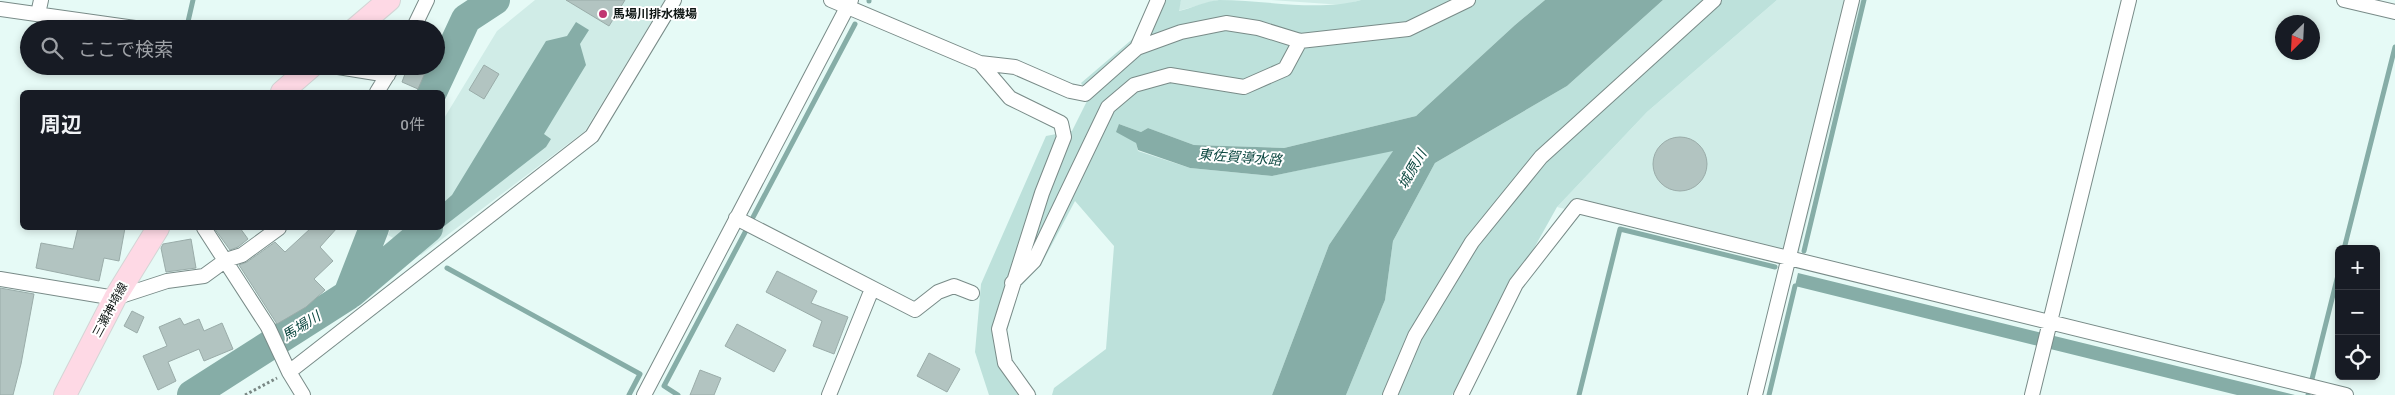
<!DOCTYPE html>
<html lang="ja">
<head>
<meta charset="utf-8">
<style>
  body { margin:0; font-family:Signika,"Noto Sans JP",sans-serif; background:#20242c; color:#f1f3f6 }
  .controls { position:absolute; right:15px; bottom:15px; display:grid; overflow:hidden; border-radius:8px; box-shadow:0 2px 8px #0003 }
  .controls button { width:45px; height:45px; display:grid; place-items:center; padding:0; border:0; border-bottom:1px solid #363941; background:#171b24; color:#f1f3f6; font:25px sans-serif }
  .compass { position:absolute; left:2275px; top:15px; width:45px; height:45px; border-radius:50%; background:#171b24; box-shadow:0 2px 8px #0003; rotate:204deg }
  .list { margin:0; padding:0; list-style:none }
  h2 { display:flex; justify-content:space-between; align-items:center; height:65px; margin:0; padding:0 20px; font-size:21px }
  h2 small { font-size:16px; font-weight:400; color:#9ea1a6 }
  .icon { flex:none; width:28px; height:28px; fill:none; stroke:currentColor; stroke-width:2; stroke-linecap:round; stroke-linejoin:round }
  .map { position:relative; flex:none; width:2395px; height:395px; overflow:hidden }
  .search { position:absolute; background:#171b24; box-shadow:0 2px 8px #0003; left:20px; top:20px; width:425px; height:55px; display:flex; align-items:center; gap:12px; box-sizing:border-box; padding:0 18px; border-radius:28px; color:#9ea1a6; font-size:19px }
  .panel { position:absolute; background:#171b24; box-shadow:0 2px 8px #0003; left:20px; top:90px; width:425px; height:140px; border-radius:8px }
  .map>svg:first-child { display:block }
</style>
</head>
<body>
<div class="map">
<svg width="2395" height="395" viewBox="0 0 2395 395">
  <rect width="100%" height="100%" fill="#e6faf6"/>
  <path fill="#d0ece7" d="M535,0h130l-80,131 -164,124 -33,-20 3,-7h51l1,-108 54,-89z
    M1181,0h37l-40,11z
    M1271,0h90l-18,5z
    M1777,0h85l-66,265 -239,-58 90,-95z"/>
  <path fill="#bde1db" d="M1153,0h28l-2,11c13,-3 27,-10 40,-11 47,0 98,12 142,0h184l-30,25 -99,91 -132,32 -90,-3 -46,-17 -7,4 -22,-8 17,19 2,8 52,17 82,8 122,-26 -65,95 -57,150h-220l2,-7 52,-39 8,-103 -39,-45 -34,64 -22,23 -13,46 3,23 28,38h-48l-14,-43 6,-68 65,-148 26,-5 17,-34 -8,-14 55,-47z
    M1663,0h114l-130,112 -90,95 -105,188h-106l39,-95 8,-59 42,-78 132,-77z"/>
  <path fill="#86ada7" d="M1545,0h118l-96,86 -132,77 -42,78 -8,59 -39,95h-74l57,-150 64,-94 -121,25 -82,-8 -52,-18 -2,-7 -20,-11 3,-8 22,8 7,-4 46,17 90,3 132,-32 99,-91z
    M576,22l13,8 -9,14 6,21 -42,69 7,5 -5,8 -148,115 -7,-19 20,-15h31l1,-25 9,-8 94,-154 21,-5z
    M1798,273l497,122h-58l-442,-109z"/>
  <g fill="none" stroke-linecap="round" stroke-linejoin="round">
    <path stroke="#86ada7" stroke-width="5" d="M491,0v2
      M869,1v-1
      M187,26l6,-26
      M2344,249l51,-202
      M1804,251l60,-251
      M447,268l193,106 -11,21
      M678,395l-14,-9 191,-362
      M1579,395l41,-166 155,38
      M1769,395l26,-109
      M2308,395l31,-124"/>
    <path stroke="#86ada7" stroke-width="30" d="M432,92l34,-73 29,-19
      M351,293l77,-65
      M192,395l156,-100 26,-67"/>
  </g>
  <path fill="#b2c4c1" stroke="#9aaca9" d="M566,0h59l-16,26z
    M484,65l15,9 -15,25 -15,-9z
    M408,66h20l-10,23 -16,-7z
    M1653 164a27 27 0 1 1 54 0a27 27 0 1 1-54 0Z
    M78,228h47l-6,33 -15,-3 -5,23 -63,-13 5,-25 32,6z
    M214,228h26l8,11 -10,8 -8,3z
    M311,228h26l-17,19 13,14 -19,18 11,11 -19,17 -29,17 -38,-59 8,-3 28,-20 10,10z
    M191,239l5,29 -30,4 -5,-24 2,-4z
    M777,271l40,20 -6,12 37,14 -14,37 -21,-8 9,-25 -56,-29z
    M0,288l34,6 -13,70 -8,31h-13z
    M132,311l12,6 -7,16 -13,-7z
    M180,318l4,7 15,-6 5,12 18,-8 11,26 -29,12 -5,-12 -31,13 8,19 -18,9 -15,-34 24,-10 -8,-19z
    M737,324l49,26 -12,22 -49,-26z
    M929,353l31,16 -13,23 -30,-16z
    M700,370l21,8 -7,17h-24z"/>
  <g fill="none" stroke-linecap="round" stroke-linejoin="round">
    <g stroke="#798b88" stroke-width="16">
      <path id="street" d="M831,0l149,63 35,4 55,24 15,3 52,-46 44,-16 45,-9 32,5 42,13 108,-12 60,-29
        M2344,0l51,12
        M0,9l142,20
        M38,14l3,-14
        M413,29l14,-29
        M1137,48l21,-48
        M980,63l30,35 51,25 3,14 -22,56 -43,136 6,34 23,32
        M332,66l56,9
        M377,92l16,-26
        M736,218l179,92 23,-18 16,-6 18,7
        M204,228l64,99 21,45 14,23
        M0,279l115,19 52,-17 37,-5 22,-16 16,-5 37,-27
        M1012,283l22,-22 74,-154 26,-22 36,-10 74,12 41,-18 15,-28
        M289,372l303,-236 82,-136
        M644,395l207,-395
        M829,395l43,-106
        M1390,395l25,-59 57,-94 69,-85 173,-157
        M1461,395l55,-111 61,-78 769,189
        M1755,395l97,-395
        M2032,395l97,-395"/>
    </g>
    <g stroke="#d4d5d5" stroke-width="24">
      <path id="primary" d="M355,29l34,-29
        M282,92l30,-26
        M65,395l50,-97 43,-70"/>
    </g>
    <path stroke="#798784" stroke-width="3" stroke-dasharray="2.5 2.5" stroke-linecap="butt" d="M245,395l32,-17"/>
    <use href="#street" stroke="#fff" stroke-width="14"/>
    <use href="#primary" stroke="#fed9e5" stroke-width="22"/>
  </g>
  <circle fill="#c03671" stroke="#fff" stroke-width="2" cx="603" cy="14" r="5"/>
  <g text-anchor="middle" stroke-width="4" stroke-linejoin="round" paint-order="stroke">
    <g font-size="12" font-weight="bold" fill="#0f1614" stroke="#fff" text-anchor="start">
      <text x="613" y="18">馬場川排水機場</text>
    </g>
    <g font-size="12" fill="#0f1614" stroke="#fff">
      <text transform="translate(110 310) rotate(-62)" y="4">三瀬神埼線</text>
    </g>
    <g font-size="14" font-style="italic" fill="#0e4942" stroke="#fff">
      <text transform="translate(1240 157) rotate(4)" y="5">東佐賀導水路</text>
      <text transform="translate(1412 169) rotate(-60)" y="5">城原川</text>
      <text transform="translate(301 326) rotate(-32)" y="5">馬場川</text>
    </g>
  </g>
</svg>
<div class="controls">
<button>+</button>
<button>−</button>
<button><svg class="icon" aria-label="locate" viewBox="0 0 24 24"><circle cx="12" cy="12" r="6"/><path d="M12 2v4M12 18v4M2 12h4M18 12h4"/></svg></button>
</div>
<svg class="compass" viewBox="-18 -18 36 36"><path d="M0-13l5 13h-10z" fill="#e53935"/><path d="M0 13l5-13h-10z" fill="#9ea1a6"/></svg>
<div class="search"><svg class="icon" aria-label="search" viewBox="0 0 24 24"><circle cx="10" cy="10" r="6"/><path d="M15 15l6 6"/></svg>ここで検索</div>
<section class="panel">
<h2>周辺<small>0件</small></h2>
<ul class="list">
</ul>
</section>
</div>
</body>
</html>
